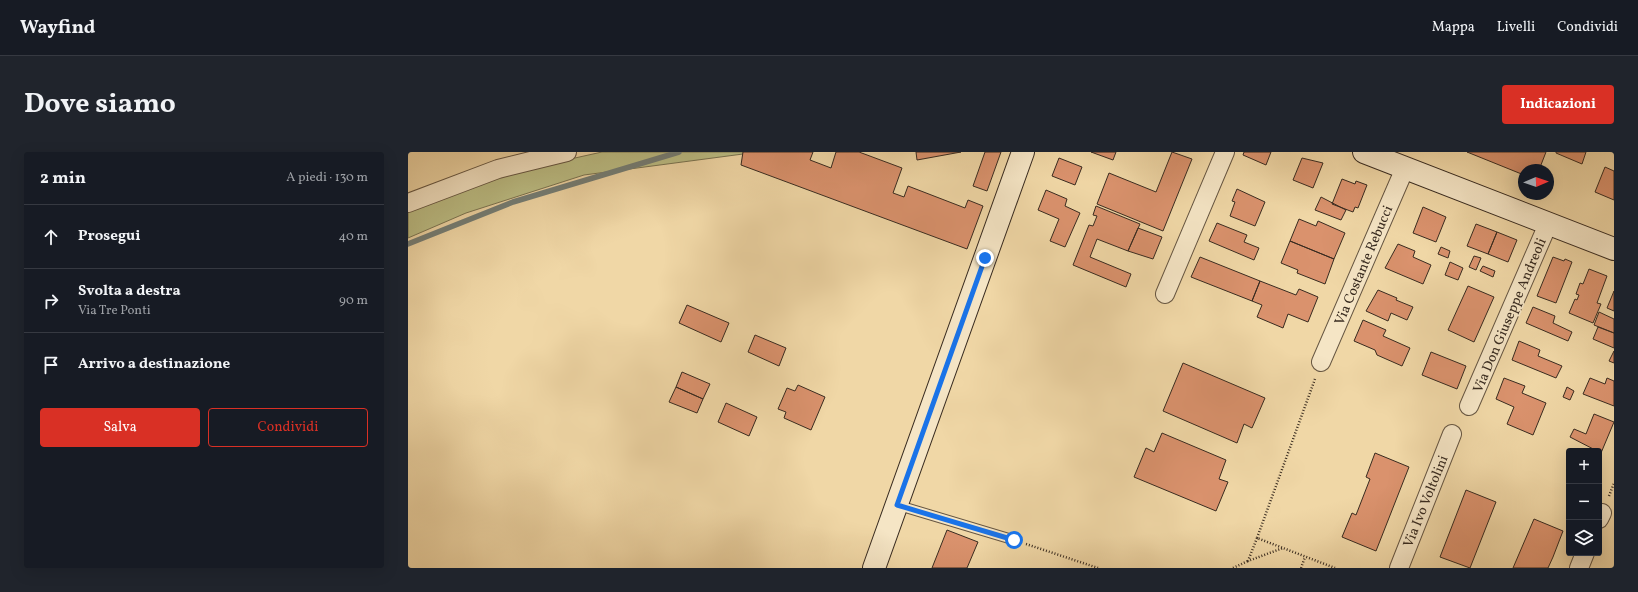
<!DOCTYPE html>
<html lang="it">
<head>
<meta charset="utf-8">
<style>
  body { margin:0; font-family:Vollkorn,serif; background:#20242c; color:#f1f3f6 }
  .controls { position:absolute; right:12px; bottom:12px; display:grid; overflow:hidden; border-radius:4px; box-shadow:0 4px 16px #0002 }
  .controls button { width:36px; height:36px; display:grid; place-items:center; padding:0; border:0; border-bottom:1px solid #363941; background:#171b24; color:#f1f3f6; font:20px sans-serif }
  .compass { position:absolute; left:1110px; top:12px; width:36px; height:36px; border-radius:50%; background:#171b24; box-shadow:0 4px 16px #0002; rotate:88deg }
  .stop { position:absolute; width:12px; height:12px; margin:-9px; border:3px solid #1a73e8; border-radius:50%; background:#fff }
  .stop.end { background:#1a73e8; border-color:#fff; box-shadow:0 1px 4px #0008 }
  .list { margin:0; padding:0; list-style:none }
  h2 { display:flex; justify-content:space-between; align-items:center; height:52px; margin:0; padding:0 16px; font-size:17px }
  h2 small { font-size:13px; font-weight:400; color:#9ea1a6 }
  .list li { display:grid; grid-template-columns:26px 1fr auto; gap:12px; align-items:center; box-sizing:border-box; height:64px; padding:0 16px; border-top:1px solid #363941 }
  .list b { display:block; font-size:15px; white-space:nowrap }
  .list p { margin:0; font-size:13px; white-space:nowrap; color:#9ea1a6 }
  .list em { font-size:13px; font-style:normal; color:#9ea1a6 }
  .actions { display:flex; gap:8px; padding:12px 16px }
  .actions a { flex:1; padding:9px 0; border:1px solid #d93025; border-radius:4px; text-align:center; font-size:14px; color:#d93025 }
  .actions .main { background:#d93025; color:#fff }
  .icon { flex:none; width:22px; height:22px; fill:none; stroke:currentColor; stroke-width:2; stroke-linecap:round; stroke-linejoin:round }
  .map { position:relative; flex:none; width:1206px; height:416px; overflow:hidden; border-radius:4px }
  header { display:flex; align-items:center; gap:24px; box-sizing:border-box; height:56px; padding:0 20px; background:#171b24; border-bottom:1px solid #363941 }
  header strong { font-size:19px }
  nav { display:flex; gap:22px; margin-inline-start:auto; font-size:14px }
  .intro { display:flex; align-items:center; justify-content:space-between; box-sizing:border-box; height:96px; padding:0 24px }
  h1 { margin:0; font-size:28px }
  .button { padding:10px 18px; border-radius:4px; background:#d93025; color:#fff; font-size:14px; font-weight:700 }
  main { display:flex; gap:24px; padding:0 24px }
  aside { flex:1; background:#171b24; border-radius:4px; box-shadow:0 4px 16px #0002 }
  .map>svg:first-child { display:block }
</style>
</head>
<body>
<header>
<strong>Wayfind</strong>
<nav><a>Mappa</a><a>Livelli</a><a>Condividi</a></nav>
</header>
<div class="intro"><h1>Dove siamo</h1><a class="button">Indicazioni</a></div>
<main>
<aside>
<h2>2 min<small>A piedi · 130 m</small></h2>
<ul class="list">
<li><svg class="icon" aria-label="ahead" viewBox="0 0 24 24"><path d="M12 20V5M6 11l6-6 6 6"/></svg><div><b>Prosegui</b></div><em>40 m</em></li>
<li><svg class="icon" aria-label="right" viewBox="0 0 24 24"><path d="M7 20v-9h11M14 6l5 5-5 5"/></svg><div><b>Svolta a destra</b><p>Via Tre Ponti</p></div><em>90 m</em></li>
<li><svg class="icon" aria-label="arrive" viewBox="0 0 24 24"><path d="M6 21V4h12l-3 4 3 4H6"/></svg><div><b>Arrivo a destinazione</b></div></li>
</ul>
<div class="actions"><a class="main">Salva</a><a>Condividi</a></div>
</aside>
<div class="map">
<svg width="1206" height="416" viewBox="0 0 1206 416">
  <rect width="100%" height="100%" fill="#f0d7a6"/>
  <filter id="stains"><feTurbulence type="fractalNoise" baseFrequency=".005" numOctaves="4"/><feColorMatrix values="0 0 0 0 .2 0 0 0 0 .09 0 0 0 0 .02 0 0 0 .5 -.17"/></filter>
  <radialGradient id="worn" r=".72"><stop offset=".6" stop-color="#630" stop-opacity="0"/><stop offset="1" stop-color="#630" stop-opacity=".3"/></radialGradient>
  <path fill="#bcbe85" stroke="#7a7452" d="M194,0h141v2l-159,21 -118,38 -58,25v-43z"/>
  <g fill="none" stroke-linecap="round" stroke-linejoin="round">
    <path stroke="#757f77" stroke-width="5.5" d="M0,92l105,-42 166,-50"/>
  </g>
  <path fill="#da926d" stroke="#382b20" d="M335,0h70l-3,8 21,8 5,-16h23l43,16 -9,25 11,4 4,-11 57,22 3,-8 15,6 -16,43 -226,-84z
    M508,0h45l-44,8z
    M577,0h16l-14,39 -14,-5z
    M683,0h25l-3,8z
    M764,0l20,7 -29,72 -66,-27 12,-31 47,19z
    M836,0h27l-5,13 -23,-10z
    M1059,0h79l-7,18h-15v5z
    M1148,0h30l-4,12 -26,-11z
    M651,6l23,9 -7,18 -23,-9z
    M894,6l21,5 -10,25 -20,-8z
    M1197,15l9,4v29l-19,-8z
    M934,27l13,5 1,-3 11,4 -9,23 -3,-1 -2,5 -21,-8z
    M829,37l28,13 -10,24 -25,-10 5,-14 -3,-1z
    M638,38l21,9 -2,7 15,7 -15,34 -15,-6 9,-22 -21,-9z
    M913,45l25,13 -5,10 -26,-10z
    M688,54l44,18 -12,27 -31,-12 -7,18 41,17 -5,13 -53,-22 16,-40 4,1 4,-10 -4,-1z
    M1015,55l23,10 -10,25 -23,-9z
    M891,67l17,7 2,-5 27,12 -11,26 -44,-18z
    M809,71l30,12 -3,7 15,6 -5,12 -45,-19z
    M1068,72l21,8 -9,22 -21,-8z
    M730,76l24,9 -9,22 -25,-8z
    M1089,80l20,8 -9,22 -20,-8z
    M882,89l44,18 -9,25 -28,-11 1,-3 -17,-7z
    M990,92l17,7 -2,6 18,8 -8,19 -38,-16z
    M1033,95l9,4 -2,7 -10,-4z
    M1066,104l7,2 -5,12 -7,-3z
    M792,105l60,24 -8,20 -61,-24z
    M1145,105l11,4 1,-2 7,3 -16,41 -19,-7z
    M1042,110l13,6 -5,12 -13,-5z
    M1075,114l12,5 -2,6 -13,-6z
    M1181,117l18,7 -10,27 4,1 -8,19 -24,-10 6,-14 2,1 2,-5 -3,-1 4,-11 3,1z
    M852,129l36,14 3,-6 19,8 -10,25 -20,-8 -5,14 -26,-11 5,-12 -10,-4z
    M1060,134l26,11 -20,45 -26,-12z
    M970,138l19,8 -1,2 17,7 -6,13 -16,-7 -3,8 -22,-10z
    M1206,139v20l-7,-3z
    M279,153l42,18 -8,19 -42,-19z
    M1125,155l22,9 -2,7 19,9 -4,9 -42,-18z
    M1191,160l15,7v14l-20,-8z
    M955,168l23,10 -3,6 27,12 -8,18 -25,-11 -2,-5 -21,-9z
    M1190,175l16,6v15l-21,-9z
    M347,183l31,13 -7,18 -31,-14z
    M1111,189l21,9 -2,6 24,10 -6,12 -44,-18z
    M1206,199v12l-5,-2z
    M1023,200l35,14 -9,23 -35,-14z
    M775,211l82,35 -13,30 -8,-4 -7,19 -74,-32z
    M274,220l28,12 -7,15 -27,-12z
    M1096,226l21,8 -3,7 24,10 -13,32 -26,-11 7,-17 -18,-8z
    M1182,226l15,6 2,-6 7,3v25l-31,-12z
    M390,233l27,12 -14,33 -27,-12 2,-6 -8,-3 9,-21 8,3z
    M268,235l27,12 -6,14 -28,-11z
    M1159,235l7,4 -4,9 -7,-3z
    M318,251l31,14 -8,19 -31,-14z
    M1186,262l20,8 -13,31 -31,-16 4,-8 12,5z
    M754,281l64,27 -7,19 9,3 -12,29 -82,-34 12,-29 8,4z
    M967,301l34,14 -33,84 -34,-14 10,-24 4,2 14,-36 -4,-2z
    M1058,338l30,12 -26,66 -30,-11z
    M1126,367l29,12 -10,26 -5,11h-35z
    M539,378l31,12 -11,26h-35z"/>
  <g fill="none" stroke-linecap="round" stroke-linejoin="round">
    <g stroke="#665642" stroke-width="11">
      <path id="lane" d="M489,353l117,35"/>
    </g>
    <g stroke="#665642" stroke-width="20">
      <path id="street" d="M0,51l90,-34 69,-17
        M757,142l60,-142
        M913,210l84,-194
        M1061,254l79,-182
        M1191,367l3,-6
        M991,416l53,-134
        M1171,416l6,-15"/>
    </g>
    <g stroke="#382b20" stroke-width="24">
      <path id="secondary" d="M956,0l250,97
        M466,416l149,-416"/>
    </g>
    <path stroke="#382b20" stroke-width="2.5" stroke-dasharray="1 2" stroke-linecap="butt" d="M907,227l-58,159 78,30
      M1201,344l5,-13
      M849,386l-9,23 35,-13
      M618,392l72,24
      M825,416l15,-7
      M893,416l4,-11"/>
    <use href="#lane" stroke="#f5e5c5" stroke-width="9"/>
    <use href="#street" stroke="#f5e5c5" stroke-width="18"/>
    <use href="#secondary" stroke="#f5e5c5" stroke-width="22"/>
  </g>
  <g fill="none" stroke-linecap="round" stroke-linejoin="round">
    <path stroke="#1a73e8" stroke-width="5" d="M577,106l-88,247 117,35"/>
  </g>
  <g text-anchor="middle" stroke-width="3.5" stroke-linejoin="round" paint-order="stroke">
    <g font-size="14" fill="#382b20" stroke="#f5e5c5">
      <text transform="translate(955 113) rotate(-67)" y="5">Via Costante Rebucci</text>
      <text transform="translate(1101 163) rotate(-67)" y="5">Via Don Giuseppe Andreoli</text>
      <text transform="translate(1017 349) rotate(-68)" y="5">Via Ivo Voltolini</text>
    </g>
  </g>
  <rect width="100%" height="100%" filter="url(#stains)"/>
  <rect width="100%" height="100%" fill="url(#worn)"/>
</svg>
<div class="controls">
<button>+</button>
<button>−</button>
<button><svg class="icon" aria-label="layers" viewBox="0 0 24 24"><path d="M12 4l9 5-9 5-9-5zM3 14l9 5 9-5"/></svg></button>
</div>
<svg class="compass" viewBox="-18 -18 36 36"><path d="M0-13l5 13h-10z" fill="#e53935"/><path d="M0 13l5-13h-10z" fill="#9ea1a6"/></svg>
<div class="stop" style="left:606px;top:388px"></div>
<div class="stop end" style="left:577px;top:106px"></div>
</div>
</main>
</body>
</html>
